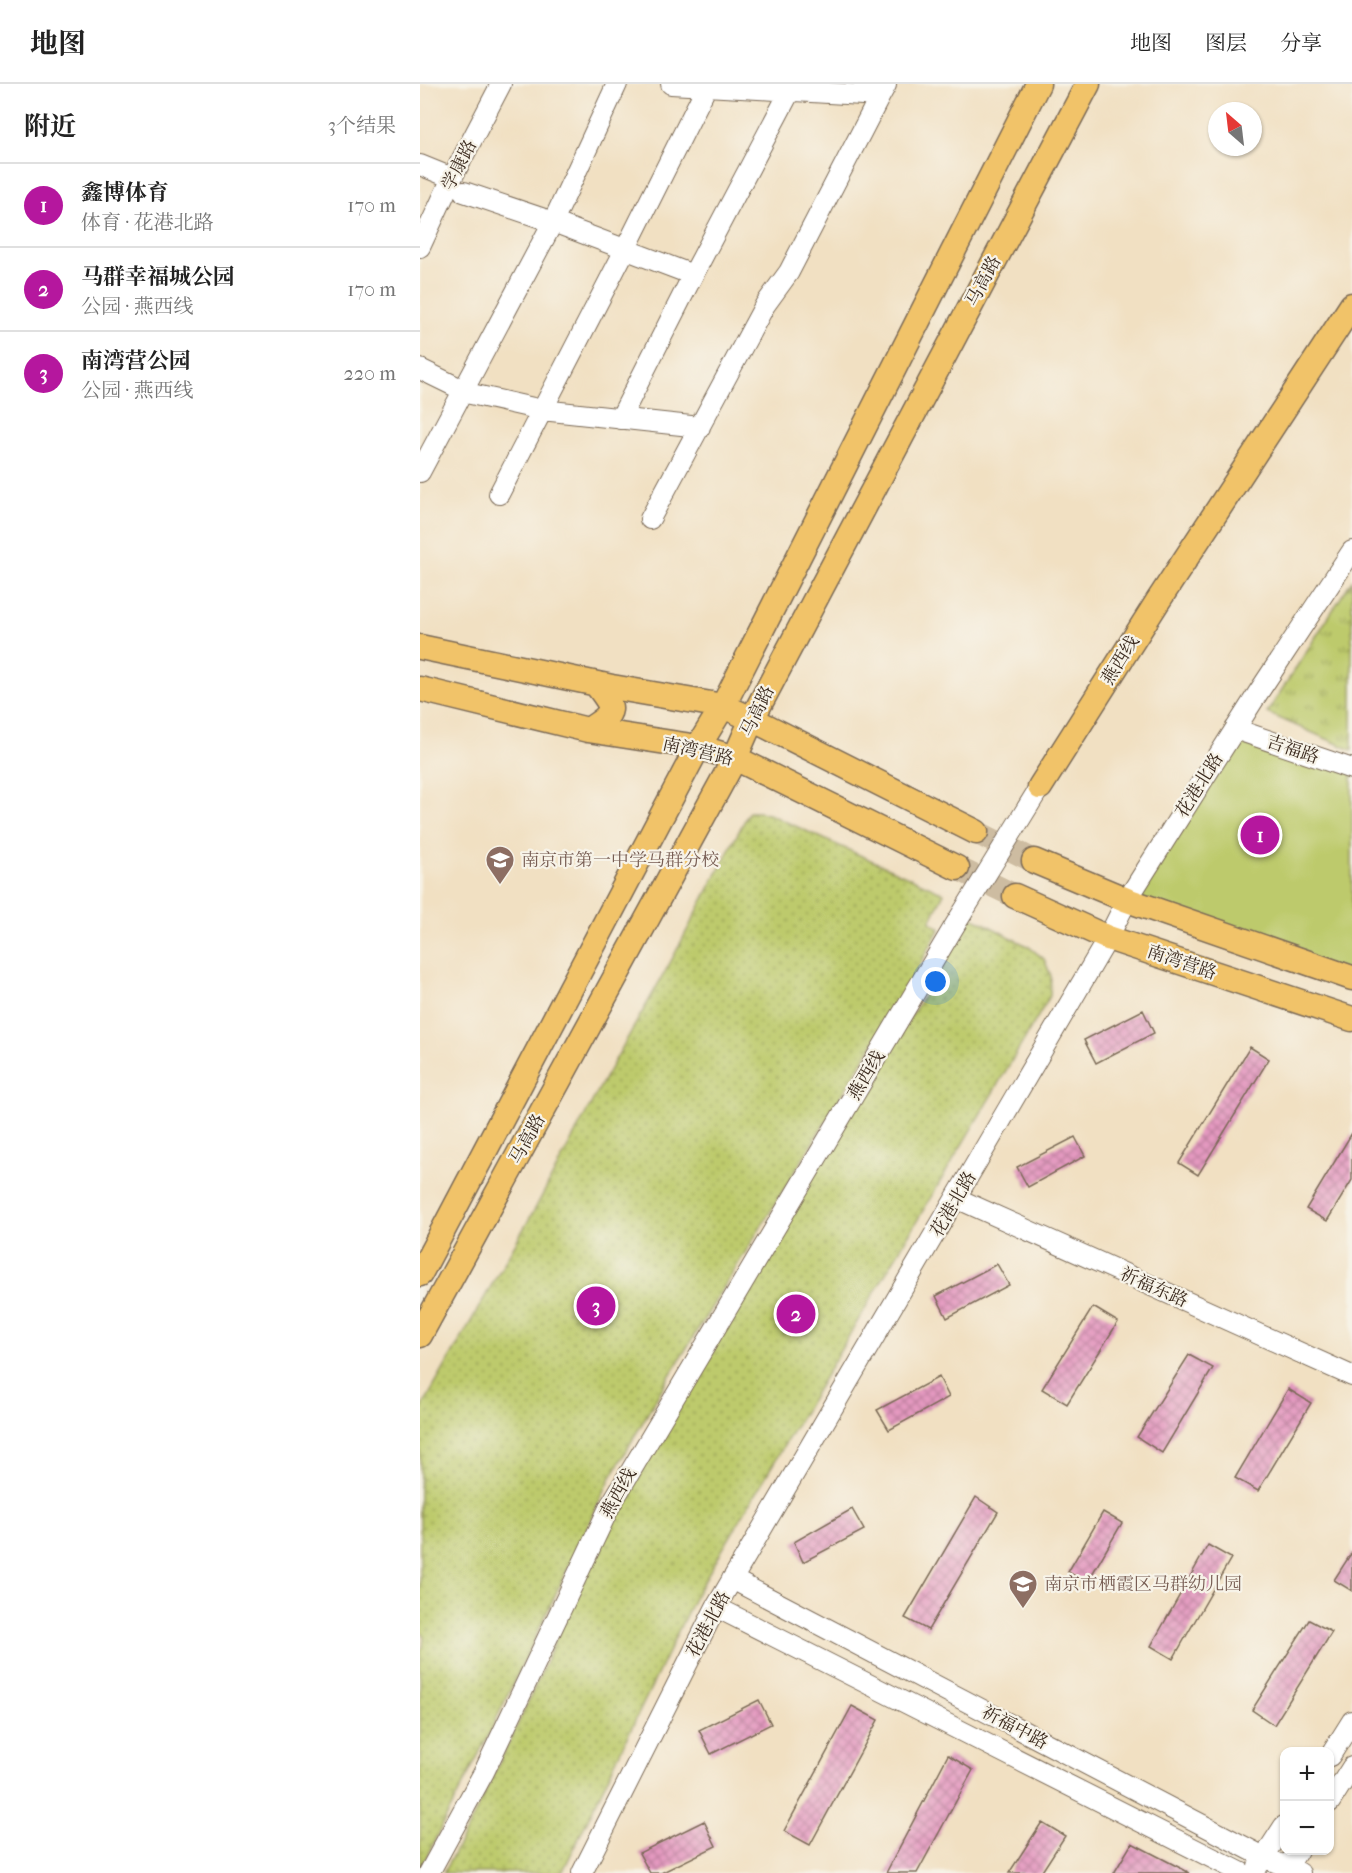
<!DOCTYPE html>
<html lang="zh">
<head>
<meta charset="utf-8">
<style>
  body { margin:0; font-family:"IM FELL French Canon","Noto Serif SC",serif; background:#f2f2f2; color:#222 }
  .controls { position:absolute; right:18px; bottom:18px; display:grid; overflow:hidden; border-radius:12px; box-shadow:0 2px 4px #0004 }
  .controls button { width:54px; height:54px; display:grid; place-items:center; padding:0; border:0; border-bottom:2px solid #e0e0e0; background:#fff; color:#222; font:30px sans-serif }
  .compass { position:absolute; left:788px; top:18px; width:54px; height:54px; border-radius:50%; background:#fff; box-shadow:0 2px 4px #0004; rotate:332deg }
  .you { position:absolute; left:516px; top:898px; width:21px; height:21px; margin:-15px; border:4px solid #fff; border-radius:50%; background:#1a73e8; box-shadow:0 0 0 9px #1a73e833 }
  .badge { display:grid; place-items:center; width:39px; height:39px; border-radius:50%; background:#b5179e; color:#fff; font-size:20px; font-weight:700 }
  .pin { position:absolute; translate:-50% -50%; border:3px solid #fff; box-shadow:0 2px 6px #0006 }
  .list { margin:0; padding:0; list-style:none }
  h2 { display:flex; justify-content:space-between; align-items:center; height:78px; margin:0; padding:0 24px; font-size:26px }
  h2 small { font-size:20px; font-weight:400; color:#767676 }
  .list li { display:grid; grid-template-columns:39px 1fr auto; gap:18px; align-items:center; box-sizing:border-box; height:84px; padding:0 24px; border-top:2px solid #e0e0e0 }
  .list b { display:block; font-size:22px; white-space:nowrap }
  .list p { margin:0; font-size:20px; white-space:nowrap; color:#767676 }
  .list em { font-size:20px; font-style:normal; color:#767676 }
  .map { position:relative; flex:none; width:932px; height:1789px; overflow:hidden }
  header { display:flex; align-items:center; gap:36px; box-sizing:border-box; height:84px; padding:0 30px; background:#fff; border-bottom:2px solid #e0e0e0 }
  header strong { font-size:28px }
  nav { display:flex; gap:33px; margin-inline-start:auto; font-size:21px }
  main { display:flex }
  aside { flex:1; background:#fff }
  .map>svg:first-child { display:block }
</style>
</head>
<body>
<header>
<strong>地图</strong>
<nav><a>地图</a><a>图层</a><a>分享</a></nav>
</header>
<main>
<aside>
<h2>附近<small>3个结果</small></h2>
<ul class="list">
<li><span class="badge">1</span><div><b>鑫博体育</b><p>体育 · 花港北路</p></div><em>170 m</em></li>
<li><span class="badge">2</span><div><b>马群幸福城公园</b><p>公园 · 燕西线</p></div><em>170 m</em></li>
<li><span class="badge">3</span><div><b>南湾营公园</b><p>公园 · 燕西线</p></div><em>220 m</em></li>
</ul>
</aside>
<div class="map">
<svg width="932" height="1789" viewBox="0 0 932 1789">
  <defs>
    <pattern id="grass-tufts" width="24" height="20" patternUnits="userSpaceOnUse" patternTransform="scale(1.5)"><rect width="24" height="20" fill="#bdca6c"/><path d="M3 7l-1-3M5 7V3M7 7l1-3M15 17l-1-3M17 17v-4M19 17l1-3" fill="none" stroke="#9ba458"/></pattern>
    <pattern id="park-dots" width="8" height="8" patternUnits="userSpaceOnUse" patternTransform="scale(1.5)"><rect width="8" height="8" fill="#bdca6c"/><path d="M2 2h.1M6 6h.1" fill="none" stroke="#9ba458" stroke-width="1.8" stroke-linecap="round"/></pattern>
    <pattern id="building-cross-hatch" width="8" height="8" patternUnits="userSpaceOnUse" patternTransform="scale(1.5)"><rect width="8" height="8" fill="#e499c0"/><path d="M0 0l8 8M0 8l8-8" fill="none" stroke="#ba7d9b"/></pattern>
  </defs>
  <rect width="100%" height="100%" fill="#f7f3e8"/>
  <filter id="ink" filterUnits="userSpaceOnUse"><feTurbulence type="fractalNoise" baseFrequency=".0167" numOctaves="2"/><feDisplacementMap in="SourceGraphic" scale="12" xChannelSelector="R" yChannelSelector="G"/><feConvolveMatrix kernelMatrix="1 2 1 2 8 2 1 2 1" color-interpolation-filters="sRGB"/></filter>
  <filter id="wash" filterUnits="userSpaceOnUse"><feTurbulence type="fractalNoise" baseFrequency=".008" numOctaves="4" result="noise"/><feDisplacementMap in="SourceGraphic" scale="24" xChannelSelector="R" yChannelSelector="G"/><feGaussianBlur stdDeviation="1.35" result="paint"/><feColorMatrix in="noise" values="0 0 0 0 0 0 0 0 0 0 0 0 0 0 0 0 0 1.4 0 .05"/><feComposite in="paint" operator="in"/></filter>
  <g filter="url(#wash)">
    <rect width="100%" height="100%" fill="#f1e0c2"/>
    <path fill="url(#grass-tufts)" stroke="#7c7a45" stroke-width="1.5" d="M932,496v170l-85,-37z"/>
    <path fill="url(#park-dots)" stroke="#7c7a45" stroke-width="1.5" d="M329,728h11l11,3 173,78 -14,29 10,6 -35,64 -238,388 -56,97 -115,243 -76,149v-217l3,-5 1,-11 -4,-4v-221l116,-204 65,-122 69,-122z
      M552,833l57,30 15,12 7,17 -1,20 -355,600 -133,277h-119l28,-51 54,-113 46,-104 38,-80 189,-325z"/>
    <path fill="#bdca6c" stroke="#7c7a45" stroke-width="1.5" d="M815,645l117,40v209l-225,-78z"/>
    <g id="blocks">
      <path fill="url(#building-cross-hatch)" d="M723,926l11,23 -58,30 -12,-23z
        M830,963l19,12 -71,116 -19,-12z
        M932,1049v47l-25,41 -21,-12z
        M655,1053l10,19 -57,31 -11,-20z
        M577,1180l12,21 -62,33 -11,-22z
        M673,1223l25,15 -51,82 -25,-15z
        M769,1271l24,13 -51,85 -25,-16z
        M519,1293l10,20 -60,33 -12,-20z
        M868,1305l23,14 -53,88 -23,-13z
        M556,1413l22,15 -70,118 -23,-12z
        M432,1425l12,21 -61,32 -9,-20z
        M683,1428l19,11 -35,60 -19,-11z
        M788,1461l23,13 -58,101 -22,-13z
        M932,1468v39l-18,-11z
        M889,1536l23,12 -58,93 -22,-15z
        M339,1616l12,24 -60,30 -12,-24z
        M432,1622l26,14 -68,125 -26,-14z
        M528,1671l25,15 -56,103h-31z
        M284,1737l12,25 -55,27h-11l-11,-20z
        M622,1738l23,14 -24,37h-32z
        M712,1759l58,30h-76z"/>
    </g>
  </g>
  <g filter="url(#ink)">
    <use href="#blocks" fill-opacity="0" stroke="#7b6a57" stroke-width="1.5"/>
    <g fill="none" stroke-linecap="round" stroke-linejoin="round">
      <path stroke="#cdbca1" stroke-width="24" stroke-dasharray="24 12" stroke-linecap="butt" d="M556,748l58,29
        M537,784l58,28"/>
      <g stroke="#7b6a57" stroke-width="22">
        <path id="minor" d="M251,0l209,12 6,-11
          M0,81l32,13
          M44,108l89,30 140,53 -73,144
          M0,163l32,-69 49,-94
          M273,191l97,-184
          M0,285l51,25 71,16 158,17
          M0,388l133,-250 64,-138
          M79,410l126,-244 82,-164
          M230,435l115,-214 24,-33 91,-176
          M815,645l117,40
          M536,1114l396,178
          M312,1495l532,278 36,16
          M296,1523l526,266
          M910,1672l22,-35
          M910,1718l22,-35
          M838,1782l26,-40
          M9,1789l55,-101 126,-266 345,-581 85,-138
          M162,1789l134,-266 392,-669 19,-38 131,-207 94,-142
          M864,1789l14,-23"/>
      </g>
      <g stroke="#7b6a57" stroke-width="27">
        <path id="major" d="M0,563l192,40 111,19 29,13 224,113
          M0,605l168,41 110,17 37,11 222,110
          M168,646c29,-18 27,-21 8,-46
          M620,703l118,-186 194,-296
          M614,777l93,39 225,78
          M595,812l93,42 244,81
          M0,1190l278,-527 25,-41 315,-622
          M0,1251l315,-577 17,-39 336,-635"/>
      </g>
      <use href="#minor" stroke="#fff" stroke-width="20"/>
      <use href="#major" stroke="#f1c369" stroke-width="24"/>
    </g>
  </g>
  <defs>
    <g id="school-pin" transform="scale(1.5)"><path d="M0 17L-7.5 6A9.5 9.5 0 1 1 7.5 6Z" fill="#8d6e63" stroke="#f7f3e8"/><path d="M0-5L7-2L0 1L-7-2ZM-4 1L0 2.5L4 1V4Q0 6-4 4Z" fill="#fff"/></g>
  </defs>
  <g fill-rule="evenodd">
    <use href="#school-pin" x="80" y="776"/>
    <use href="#school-pin" x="603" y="1500"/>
  </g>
  <g text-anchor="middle" stroke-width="4.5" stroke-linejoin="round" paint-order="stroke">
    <g font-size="18" fill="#3b2a1e" stroke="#f7f3e8">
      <text transform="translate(39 81) rotate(-63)" y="6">学康路</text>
      <text transform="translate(563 197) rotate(-62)" y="6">马高路</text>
      <text transform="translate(700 576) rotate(-58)" y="6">燕西线</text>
      <text transform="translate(337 627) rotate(-64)" y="6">马高路</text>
      <text transform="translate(873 665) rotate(19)" y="6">吉福路</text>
      <text transform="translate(278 667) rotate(13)" y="6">南湾营路</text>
      <text transform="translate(779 701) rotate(-58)" y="6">花港北路</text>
      <text transform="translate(762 878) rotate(19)" y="6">南湾营路</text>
      <text transform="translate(446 991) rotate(-59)" y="6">燕西线</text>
      <text transform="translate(107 1055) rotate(-61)" y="6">马高路</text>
      <text transform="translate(533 1120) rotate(-60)" y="6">花港北路</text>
      <text transform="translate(734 1203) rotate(24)" y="6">祈福东路</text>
      <text transform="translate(198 1409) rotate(-61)" y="6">燕西线</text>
      <text transform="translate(288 1540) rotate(-62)" y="6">花港北路</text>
      <text transform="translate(595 1643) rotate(28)" y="6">祈福中路</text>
    </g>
    <g font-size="18" fill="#785e54" stroke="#f7f3e8" text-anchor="start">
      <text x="101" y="782">南京市第一中学马群分校</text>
      <text x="624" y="1506">南京市栖霞区马群幼儿园</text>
    </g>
  </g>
</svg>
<div class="controls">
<button>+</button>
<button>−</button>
</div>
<svg class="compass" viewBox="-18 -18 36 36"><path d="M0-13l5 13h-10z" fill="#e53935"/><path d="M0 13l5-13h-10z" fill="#767676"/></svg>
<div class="you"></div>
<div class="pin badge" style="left:840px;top:751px">1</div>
<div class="pin badge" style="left:376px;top:1230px">2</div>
<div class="pin badge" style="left:176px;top:1222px">3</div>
</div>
</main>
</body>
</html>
